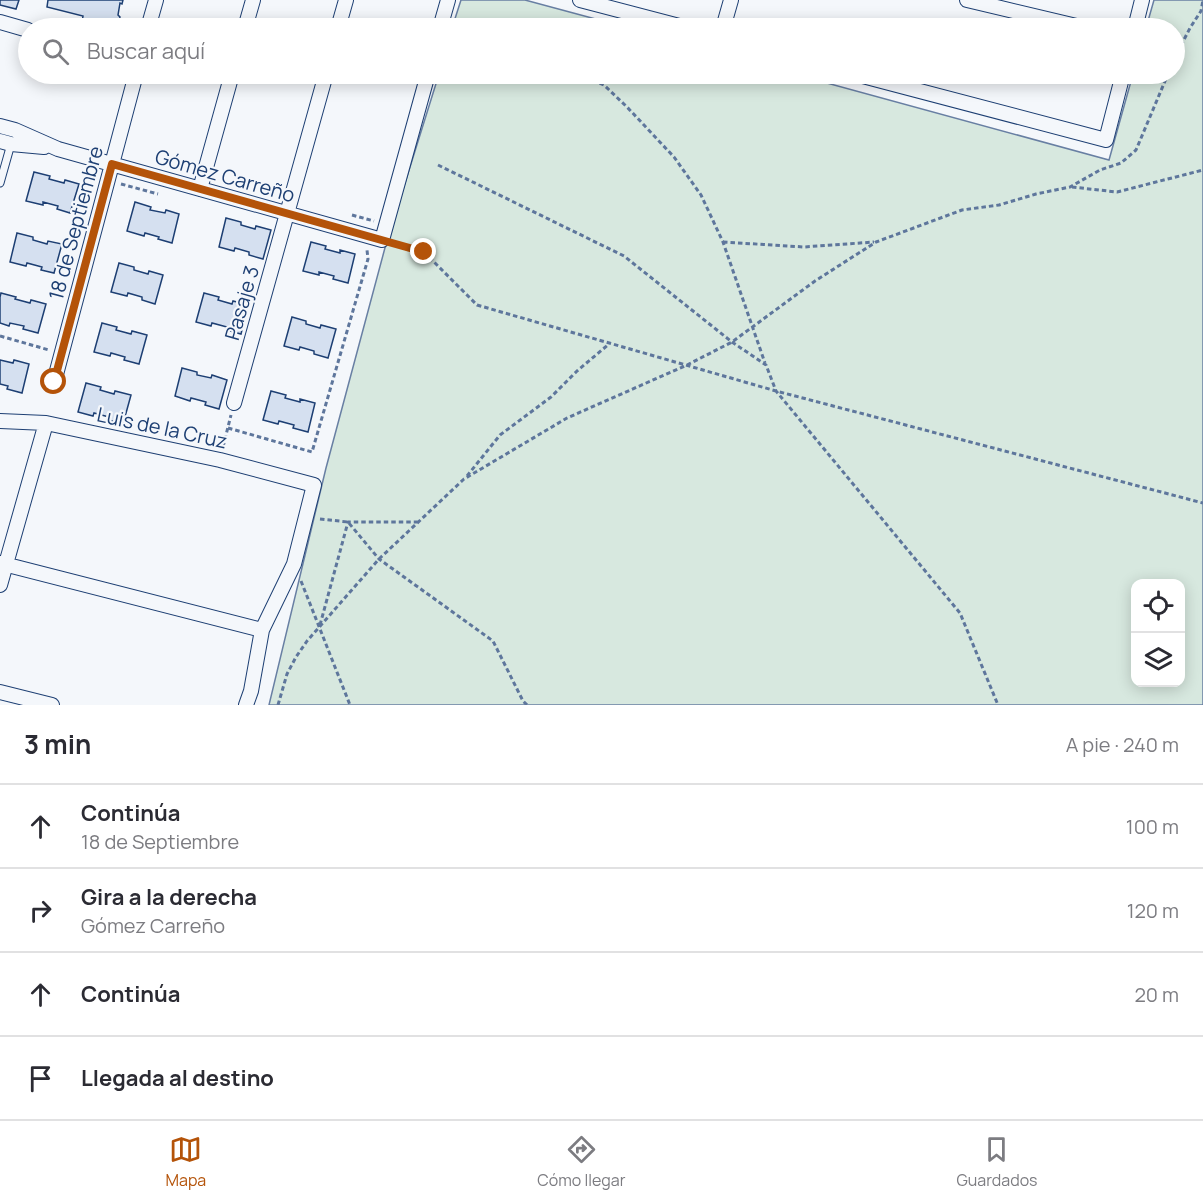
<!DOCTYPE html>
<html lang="es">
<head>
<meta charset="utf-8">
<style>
  body { margin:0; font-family:Manrope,sans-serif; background:#f2f2f3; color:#2b2b33 }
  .controls { position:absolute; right:18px; bottom:18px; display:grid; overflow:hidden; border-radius:12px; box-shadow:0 3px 15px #0003 }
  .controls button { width:54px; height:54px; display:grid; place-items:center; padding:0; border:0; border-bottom:2px solid #e1e1e2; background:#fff; color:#2b2b33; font:30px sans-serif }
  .stop { position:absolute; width:18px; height:18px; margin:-14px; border:4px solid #b45309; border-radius:50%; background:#fff }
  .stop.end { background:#b45309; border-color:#fff; box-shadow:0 2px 6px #0008 }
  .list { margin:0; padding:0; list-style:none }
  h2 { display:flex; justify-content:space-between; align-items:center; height:78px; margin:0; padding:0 24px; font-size:26px }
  h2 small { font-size:20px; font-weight:400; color:#7c7c81 }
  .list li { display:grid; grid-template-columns:39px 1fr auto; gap:18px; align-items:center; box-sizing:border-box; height:84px; padding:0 24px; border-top:2px solid #e1e1e2 }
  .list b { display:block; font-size:22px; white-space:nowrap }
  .list p { margin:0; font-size:20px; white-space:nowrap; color:#7c7c81 }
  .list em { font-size:20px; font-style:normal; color:#7c7c81 }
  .icon { flex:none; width:33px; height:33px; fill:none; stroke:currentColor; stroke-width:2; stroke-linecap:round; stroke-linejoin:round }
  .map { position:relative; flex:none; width:1203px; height:705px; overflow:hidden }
  .search { position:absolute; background:#fff; box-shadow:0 3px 15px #0003; left:18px; right:18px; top:18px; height:66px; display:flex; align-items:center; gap:15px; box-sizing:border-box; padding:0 21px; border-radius:33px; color:#7c7c81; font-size:22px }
  .sheet { height:414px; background:#fff }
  nav { display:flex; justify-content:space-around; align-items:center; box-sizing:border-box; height:84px; border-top:2px solid #e1e1e2; background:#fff; font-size:16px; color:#7c7c81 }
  nav a { display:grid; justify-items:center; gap:3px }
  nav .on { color:#b45309 }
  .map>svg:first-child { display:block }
</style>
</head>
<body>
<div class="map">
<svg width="1203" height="705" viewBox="0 0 1203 705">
  <rect width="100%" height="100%" fill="#f4f7fb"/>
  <path fill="#d7e8df" stroke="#687fa3" stroke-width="1.5" fill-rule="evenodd" d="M461,0h64l104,28h-177z
    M1154,0h49v705h-934l57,-237 60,-224 53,-170h355l315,86 24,-86h41v-46h-28zM1136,584h44v98h-44z"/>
  <path fill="#d5e0f0" stroke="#1d3f73" stroke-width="1.5" d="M0,0h19l-3,9 -16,-4z
    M48,0h75l-1,4 -2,-1 -2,12 2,2 -3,11h-21l1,-2 -15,-4 1,-6 -36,-9z
    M34,172l16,4 -1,3 15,4 1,-3 14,4 -9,29 -13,-4 1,-3 -15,-4v3l-17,-4z
    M135,202l16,5 -1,3 15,3 1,-3 13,4 -7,29 -14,-4 1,-2 -14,-4 -1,3 -17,-5z
    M226,218l15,4v3l14,4 1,-3 15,4 -8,29 -14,-4v-3l-14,-4 -1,3 -15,-4z
    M17,233l16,4v3l14,4 1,-3 14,3 -8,29 -13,-3 1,-3 -15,-4 -1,3 -16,-4z
    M311,242l15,4 -1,3 15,4v-3l15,4 -7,29 -15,-4 1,-3 -15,-4v3l-16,-4z
    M119,263l15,4v3l14,4 1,-3 14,4 -8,29 -13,-4v-3l-14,-4 -1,3 -16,-4z
    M1,293l15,4 -1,2 15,4 1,-3 15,4 -8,29 -15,-4 1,-3 -14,-3 -1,3 -9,-3v-26z
    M204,293l15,4 -1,3 14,4 1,-3 15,4 -7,29 -15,-4 1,-3 -15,-4 -1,3 -15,-4z
    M292,317l14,4v3l14,4 1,-3 15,4 -8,29 -14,-4v-3l-14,-4 -1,3 -15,-4z
    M102,323l15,4 -1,3 15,4 1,-3 15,4 -8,29 -15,-4 1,-3 -14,-4 -1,3 -16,-4z
    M0,360l13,3 1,-3 15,4 -7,29 -15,-4 1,-3 -8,-2z
    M182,368l15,4v3l14,3 1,-3 15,5 -8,29 -14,-4 1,-3 -15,-4 -1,3 -15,-5z
    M86,383l15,4 -1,3 14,4 1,-3 16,4 -8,29 -15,-4 1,-3 -15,-4 -1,3 -15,-4z
    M271,391l15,4 -1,3 15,4v-3l15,4 -7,29 -15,-4 1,-3 -15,-4 -1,3 -15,-4z"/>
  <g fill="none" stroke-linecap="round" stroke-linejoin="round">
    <g stroke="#1d3f73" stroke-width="9">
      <path id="lane" d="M0,183l11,-39"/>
    </g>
    <g stroke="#1d3f73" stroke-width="16">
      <path id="street" d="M580,0l107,28
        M967,0l118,28
        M0,22l28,8
        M148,28l8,-28
        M245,28l8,-28
        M338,28l8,-28
        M440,28l8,-28
        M723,28l8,-28
        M1135,28l7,-28
        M855,74l251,66 17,-66
        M0,126l15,4 43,19 324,91 46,-166
        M0,141l11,3 33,3
        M200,189l32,-115
        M54,382l82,-308
        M234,403l92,-329
        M0,421l46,2 174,37 94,25 -20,79 -32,66 -11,61 -5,14
        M0,563l262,67
        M0,585l46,-162
        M0,692l52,13"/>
    </g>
    <path stroke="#5e769c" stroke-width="3" stroke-dasharray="4.5 3" stroke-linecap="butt" d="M1174,59l16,-31 11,-17 2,-11
      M579,74l25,11 23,22 47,50 27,38 22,47 42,121
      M438,165l186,91 108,86 34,23 10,26 184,222 38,92
      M121,184l37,10
      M1072,187l45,5 86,-22
      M352,215l22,6
      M723,242l81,5 70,-5
      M395,244l29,8 53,53 299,86 427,112
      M0,336l49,14
      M228,428l84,24 56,-193 -1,-9
      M223,447l8,-32
      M467,476l33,-41 51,-38 26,-26 32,-27
      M320,519l28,3 31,37 114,82 30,60 4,4
      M301,581l49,124
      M320,625l28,-103h70
      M278,705l9,-31 9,-17 11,-16 72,-82 85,-80 103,-61 120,-53 45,-23 83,-61 61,-39 86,-32 37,-5 37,-11 34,-7 30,-17 21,-7 15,-13 32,-76"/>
    <use href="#lane" stroke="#f4f7fb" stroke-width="7"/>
    <use href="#street" stroke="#f4f7fb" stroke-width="14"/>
  </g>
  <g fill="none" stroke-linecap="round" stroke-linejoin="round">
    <path stroke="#b45309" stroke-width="8" d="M54,382l58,-218 312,88"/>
  </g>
  <g text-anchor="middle" stroke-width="4.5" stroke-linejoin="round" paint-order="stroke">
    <g font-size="20" fill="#1d3f73" stroke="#f4f7fb">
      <text transform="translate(225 176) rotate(16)" y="7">Gómez Carreño</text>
      <text transform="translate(76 223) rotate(-75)" y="7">18 de Septiembre</text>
      <text transform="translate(242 303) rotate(-74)" y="7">Pasaje 3</text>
      <text transform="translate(162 428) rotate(12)" y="7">Luis de la Cruz</text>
    </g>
  </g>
</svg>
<div class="controls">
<button><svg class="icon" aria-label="locate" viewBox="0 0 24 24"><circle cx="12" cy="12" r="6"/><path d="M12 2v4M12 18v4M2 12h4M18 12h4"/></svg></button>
<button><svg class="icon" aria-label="layers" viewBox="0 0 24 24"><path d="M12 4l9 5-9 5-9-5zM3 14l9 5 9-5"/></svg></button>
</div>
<div class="stop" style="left:54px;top:382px"></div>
<div class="stop end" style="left:424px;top:252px"></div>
<div class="search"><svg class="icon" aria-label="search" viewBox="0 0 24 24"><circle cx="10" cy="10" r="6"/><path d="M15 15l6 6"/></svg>Buscar aquí</div>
</div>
<section class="sheet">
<h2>3 min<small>A pie · 240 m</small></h2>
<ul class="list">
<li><svg class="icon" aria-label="ahead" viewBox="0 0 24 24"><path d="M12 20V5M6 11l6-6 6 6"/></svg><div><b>Continúa</b><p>18 de Septiembre</p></div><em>100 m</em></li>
<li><svg class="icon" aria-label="right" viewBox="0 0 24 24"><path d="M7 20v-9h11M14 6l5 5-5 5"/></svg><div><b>Gira a la derecha</b><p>Gómez Carreño</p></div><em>120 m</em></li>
<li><svg class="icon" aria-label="ahead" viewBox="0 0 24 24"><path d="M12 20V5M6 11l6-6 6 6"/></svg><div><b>Continúa</b></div><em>20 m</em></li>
<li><svg class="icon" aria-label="arrive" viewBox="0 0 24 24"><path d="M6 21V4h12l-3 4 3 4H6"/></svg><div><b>Llegada al destino</b></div></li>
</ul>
</section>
<nav>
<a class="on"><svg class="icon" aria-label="map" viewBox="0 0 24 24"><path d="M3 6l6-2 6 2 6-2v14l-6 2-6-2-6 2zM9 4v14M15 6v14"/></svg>Mapa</a>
<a><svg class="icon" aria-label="directions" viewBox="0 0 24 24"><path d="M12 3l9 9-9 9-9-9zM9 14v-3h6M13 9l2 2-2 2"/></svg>Cómo llegar</a>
<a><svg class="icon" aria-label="saved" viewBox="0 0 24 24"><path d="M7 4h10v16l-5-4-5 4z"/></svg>Guardados</a>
</nav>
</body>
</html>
